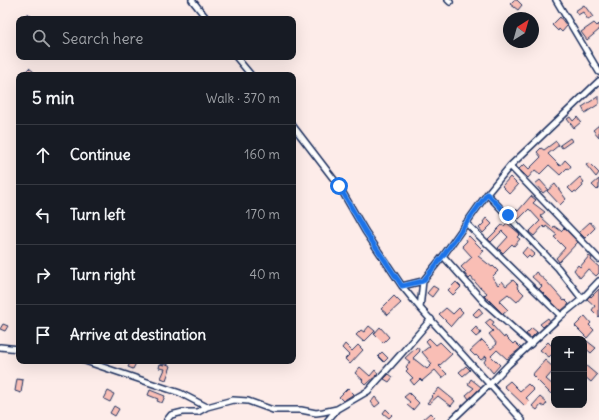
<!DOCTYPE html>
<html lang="en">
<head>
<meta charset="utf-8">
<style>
  body { margin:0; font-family:Delius,sans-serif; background:#20242c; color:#f1f3f6 }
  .controls { position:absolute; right:12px; bottom:12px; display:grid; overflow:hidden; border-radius:8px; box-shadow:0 4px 16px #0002 }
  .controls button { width:36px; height:36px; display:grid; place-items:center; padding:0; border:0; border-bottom:1px solid #363941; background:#171b24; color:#f1f3f6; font:20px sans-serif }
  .compass { position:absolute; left:503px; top:12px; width:36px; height:36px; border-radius:50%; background:#171b24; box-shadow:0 4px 16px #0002; rotate:37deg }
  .stop { position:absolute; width:12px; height:12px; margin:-9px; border:3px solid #1a73e8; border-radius:50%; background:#fff }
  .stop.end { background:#1a73e8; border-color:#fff; box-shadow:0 1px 4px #0008 }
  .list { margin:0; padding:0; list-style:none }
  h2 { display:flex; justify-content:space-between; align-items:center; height:52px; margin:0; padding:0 16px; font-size:17px }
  h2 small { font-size:13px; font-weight:400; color:#9ea1a6 }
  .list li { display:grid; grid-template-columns:26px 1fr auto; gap:12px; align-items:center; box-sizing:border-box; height:60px; padding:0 16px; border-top:1px solid #363941 }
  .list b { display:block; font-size:15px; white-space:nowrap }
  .list em { font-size:13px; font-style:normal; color:#9ea1a6 }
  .icon { flex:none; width:22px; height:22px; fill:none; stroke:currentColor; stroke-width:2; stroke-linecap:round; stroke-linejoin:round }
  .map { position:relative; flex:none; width:599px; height:420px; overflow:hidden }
  .search { position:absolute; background:#171b24; box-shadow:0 4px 16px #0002; left:16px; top:16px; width:280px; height:44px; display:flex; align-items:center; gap:10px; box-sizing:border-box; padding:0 14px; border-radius:8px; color:#9ea1a6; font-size:15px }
  .panel { position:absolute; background:#171b24; box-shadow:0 4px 16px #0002; left:16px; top:72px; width:280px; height:292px; border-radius:8px }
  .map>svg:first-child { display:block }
</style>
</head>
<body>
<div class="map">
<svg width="599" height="420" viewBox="0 0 599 420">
  <rect width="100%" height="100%" fill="#fdece9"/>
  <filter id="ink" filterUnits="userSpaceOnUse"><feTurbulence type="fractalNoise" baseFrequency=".025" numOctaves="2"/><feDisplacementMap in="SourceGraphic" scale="8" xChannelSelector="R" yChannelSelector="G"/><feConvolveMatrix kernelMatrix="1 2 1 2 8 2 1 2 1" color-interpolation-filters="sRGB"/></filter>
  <g filter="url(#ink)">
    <path fill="#f9beb5" stroke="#1b2f5e" d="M514,0h3l5,5 -4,5 -8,-6z
      M584,5l9,12 -5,3 -5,-8 -5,3 -3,-4z
      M28,13l4,4 -2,2h-10z
      M560,17l7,9 -5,6 -3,-3 -1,2 -6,-6z
      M594,23l3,3 2,-2v6l-12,10 -6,-8z
      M29,68l5,4 -3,3h-9z
      M599,96v8l-14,9 -3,-6z
      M570,117l3,4 4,-4 4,5 -7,6 -7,-9z
      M599,125v12l-6,-7z
      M570,138l2,3 -10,7 -2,-3z
      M556,141l3,4 -11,9 12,12 5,-6 6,6 -2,3 -2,-1 -7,7 -11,-10 -9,9 -5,-4 -7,8 -9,-9 5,-5 5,5 12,-12 -4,-5 4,-4 3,2z
      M589,163l10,10 -3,4 -10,-12z
      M510,177l8,8 -8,9 -8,-8z
      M580,177l4,5 -2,2 1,2 -6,6 -2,-1 -2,2 -5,-5z
      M599,179v9l-2,2 -5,-5z
      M540,180l8,9 -5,4 -8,-9z
      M555,184l11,15 -6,6 -13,-14z
      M531,196l5,4 -3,3 12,9 -5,4 13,12 1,-2 7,5 3,-3 14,14 -19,20 -3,-4 9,-10 -11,-11 3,-2 -11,-9 -1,2 -2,-2 -9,10 -5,-4 11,-11 -11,-12 -10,10 -7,-6 4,-4 2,2z
      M486,218l6,6 -9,9 -4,-5 5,-5 -1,-1z
      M590,222l5,6 -10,10 -6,-6z
      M507,223l13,11 -3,3 3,2 -6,7 -2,-2 -9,9 -5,-5 10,-11 -6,-6 -11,11 -3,-3 14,-14 2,1z
      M469,236l15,15 -6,5 14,11 1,-1 5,5 -6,6 6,8 4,-4 4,5 7,-6 5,5 -1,2 7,7 -7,8 -9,-8 -9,7 9,9 -5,4 -15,-15h-1l-3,-3 3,-3 -7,-6v1l-9,-11 -2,2 -5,-6 2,-1 -5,-5 11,-10 -10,-11 5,-5 -1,-2z
      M527,247l8,7 -4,4 -2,-2 -2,2 -5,-5z
      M589,256l3,2 -1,2 8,7v6l-3,3 -8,-7 -8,9 -6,-8 4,-5 2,2z
      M536,272l11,10 17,19 1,-1 4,4 -8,7 -22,-22 3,-3 -10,-9z
      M456,282l5,5 -8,8 -5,-5z
      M433,286l5,3 -6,8 -5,-4z
      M599,289v28l-7,-7 3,-4 -8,-7 3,-3 1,1z
      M394,296l7,7 -13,12 -7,-6z
      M446,308l7,6 6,-6 4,4 -12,14 -12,-12z
      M479,308l4,5 -6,5 -4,-4z
      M585,316l6,7 -2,2 5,5 -7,8 -12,-12z
      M548,318l2,3 -7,6 -3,-3z
      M490,319l4,3 -2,3 12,13 1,-2 8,8 2,-2 6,6 -14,11 -10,-9 -6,6 9,9 -7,8 -9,-11 3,-5 -1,-1 -5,4 -5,-5 -1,1 -5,-5 12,-11 9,9 6,-5 -8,-10 4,-3 -8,-8z
      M3,324l5,2 -3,5 -5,-2z
      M369,326l6,5 -11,11 -8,-7 5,-5 3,2z
      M380,327l9,10 -6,6 -9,-9z
      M476,327l5,6 -5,4 -5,-5z
      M532,328l5,4 -6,6 -5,-4z
      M429,338l7,7 4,-3 12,12 -13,12 8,8 -5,4 -7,-8 -13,11 -2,-2 -6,6 -4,-5 3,-2 -7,-7 2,-2 -2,-2 4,-5 -5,-4 12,-11 3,4 -7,7 14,11 5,-5 -10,-12 8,-6 -4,-5z
      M587,341l9,7 -5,5 -7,-6v-3z
      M548,342l6,6v4l-5,5 -9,-7z
      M345,344l7,7 6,-6 5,5 -13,14 -5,-5 4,-4 -7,-7z
      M382,352l6,6 -4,4 -6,-6z
      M545,360l9,8v2l-8,9 8,7v5l-3,3 -19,-19z
      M131,361h6l-4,8 -5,-2z
      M164,363l7,3 -5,14 -5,-2 4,-9 -6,-1 1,-4 4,1z
      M584,364l13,11 -6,7 -7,-6z
      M466,366l4,4 -7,6 -4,-4z
      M360,367l10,9 5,-6 3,4 -12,11 -4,-4 1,-1 -8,-7z
      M389,374l4,3 -4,5 -5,-3z
      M17,379l6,1 -2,13 -6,-2z
      M471,379l10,8 -12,12 -3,-4 8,-7 -6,-4z
      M510,381l10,10 8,-7 6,6 -8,8 4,3 -5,5 -21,-20z
      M348,388l6,6 -11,7 -4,-4z
      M439,388l16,13 -4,5 -13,-10 -9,8 -2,-1 5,-6 -1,-1 3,-3v1z
      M150,390l15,6 -3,7 -5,-2 1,-2 -10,-4z
      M108,391l6,3 -4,8 -6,-3z
      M409,393l10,10 -6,7 -6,-5 3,-3 -6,-5z
      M375,397l5,6 -5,4 -4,-5z
      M540,397l7,6 -3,4 -3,-2 -4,5 -5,-4z
      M114,406l5,3 -4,7 -5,-3z
      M386,409l6,6 -3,3 -6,-5z
      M430,413l4,4 -4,3h-8z"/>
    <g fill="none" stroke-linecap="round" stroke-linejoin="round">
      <g stroke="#1b2f5e" stroke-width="8">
        <path id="minor" d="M192,0l15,19
          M448,0l2,2
          M556,0l43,72
          M236,57l15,18
          M293,126l46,60 26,45 37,55 18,22 102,112
          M510,166l89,93
          M487,194l71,74 24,31
          M466,223l95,93
          M443,256l41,46 47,42
          M402,286l21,-5
          M420,308l3,-27 20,-25 44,-62 23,-28 89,-85
          M0,347l19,2
          M85,361l95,32 27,14 26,-7 15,1 25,9h28l15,3 7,-1 14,-3 31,-18 33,-37 30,-35
          M167,420l4,-5 12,-3h15l9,-5
          M328,420l9,-11
          M452,420l38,-36 18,-19 53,-49 21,-17 17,-18"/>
      </g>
      <use href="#minor" stroke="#fff" stroke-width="5"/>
    </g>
  </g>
  <g fill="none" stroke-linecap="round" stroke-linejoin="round" filter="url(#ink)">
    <path stroke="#1a73e8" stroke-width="5" d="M339,186l26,45 37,55 21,-5 20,-25 44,-62 21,21"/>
  </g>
</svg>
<div class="controls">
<button>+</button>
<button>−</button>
</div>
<svg class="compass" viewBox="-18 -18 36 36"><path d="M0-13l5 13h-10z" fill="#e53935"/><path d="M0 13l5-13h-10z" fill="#9ea1a6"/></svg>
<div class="stop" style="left:339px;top:186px"></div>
<div class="stop end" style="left:508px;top:215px"></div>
<div class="search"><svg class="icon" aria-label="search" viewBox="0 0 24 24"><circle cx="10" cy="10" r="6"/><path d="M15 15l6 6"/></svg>Search here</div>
<section class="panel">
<h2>5 min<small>Walk · 370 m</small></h2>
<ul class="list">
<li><svg class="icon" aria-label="ahead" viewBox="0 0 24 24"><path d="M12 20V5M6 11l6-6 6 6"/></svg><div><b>Continue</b></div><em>160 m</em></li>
<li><svg class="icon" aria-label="left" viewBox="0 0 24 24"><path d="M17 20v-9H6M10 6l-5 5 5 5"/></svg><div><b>Turn left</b></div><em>170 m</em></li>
<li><svg class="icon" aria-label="right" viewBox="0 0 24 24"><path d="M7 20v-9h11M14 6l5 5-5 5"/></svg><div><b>Turn right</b></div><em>40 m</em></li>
<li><svg class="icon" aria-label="arrive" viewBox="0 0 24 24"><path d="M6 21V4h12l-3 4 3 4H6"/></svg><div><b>Arrive at destination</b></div></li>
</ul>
</section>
</div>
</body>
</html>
